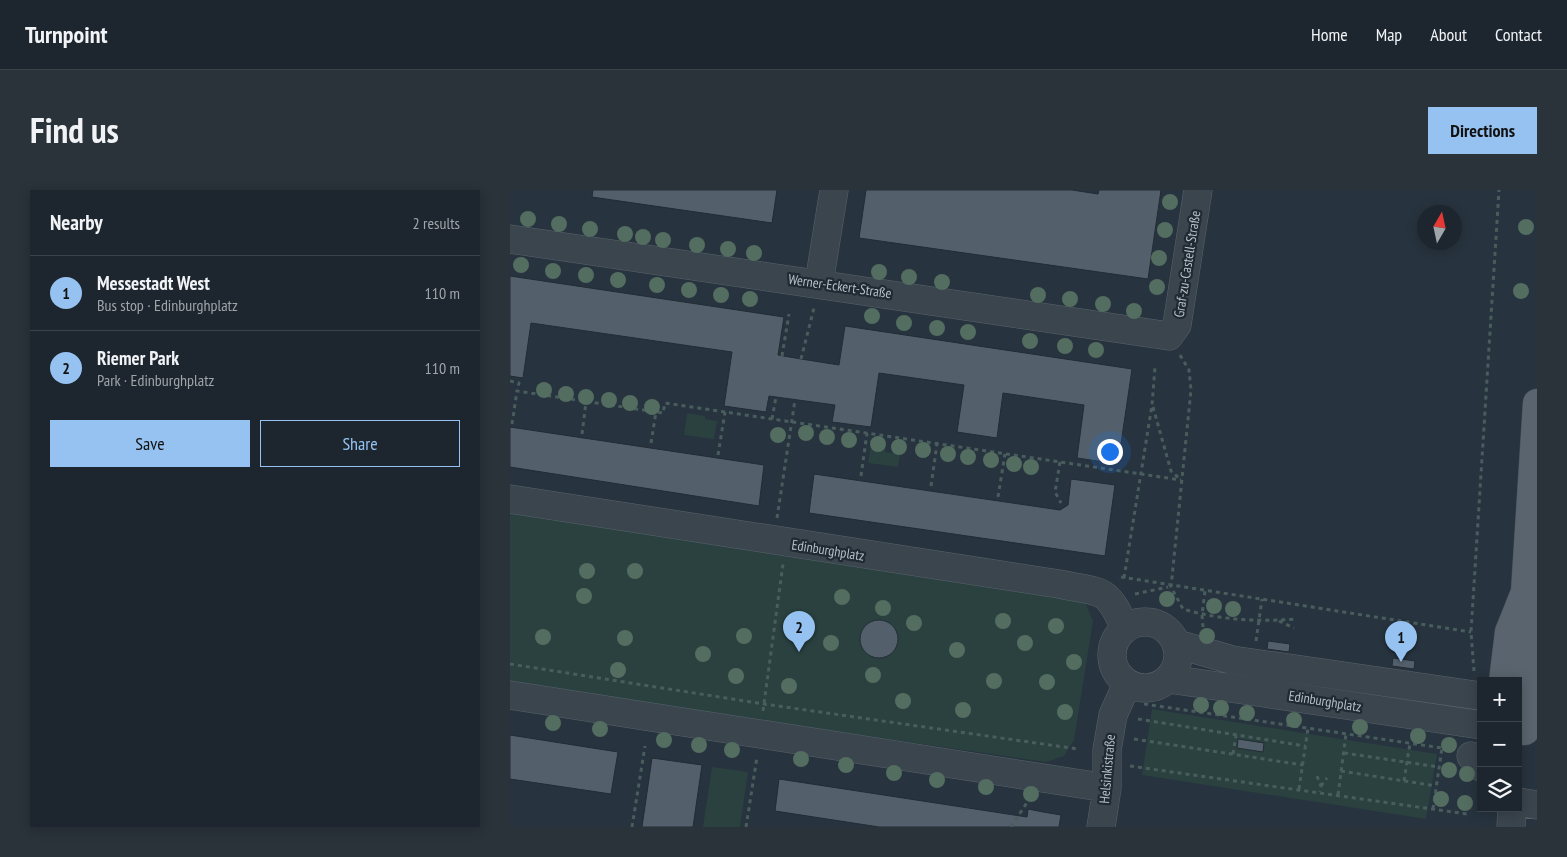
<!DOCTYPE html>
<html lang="en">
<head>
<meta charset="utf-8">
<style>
  body { margin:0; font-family:"PT Sans Narrow",sans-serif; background:#2a323a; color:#f1f3f6 }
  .controls { position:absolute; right:15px; bottom:15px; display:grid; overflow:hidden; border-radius:0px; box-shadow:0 2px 12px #0003 }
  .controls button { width:45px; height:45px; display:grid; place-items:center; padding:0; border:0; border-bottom:1px solid #3b434a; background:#1d262e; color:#f1f3f6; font:25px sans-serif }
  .compass { position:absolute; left:907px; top:15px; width:45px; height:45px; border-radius:50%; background:#1d262e; box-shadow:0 2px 12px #0003; rotate:9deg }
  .you { position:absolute; left:599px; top:261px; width:18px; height:18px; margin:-12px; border:4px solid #fff; border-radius:50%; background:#1a73e8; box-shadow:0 0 0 8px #1a73e833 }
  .badge { display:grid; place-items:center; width:32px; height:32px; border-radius:50%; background:#95c2f0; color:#111; font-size:16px; font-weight:700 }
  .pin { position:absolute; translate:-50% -41px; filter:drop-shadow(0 1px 2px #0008) }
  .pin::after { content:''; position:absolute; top:26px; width:18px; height:15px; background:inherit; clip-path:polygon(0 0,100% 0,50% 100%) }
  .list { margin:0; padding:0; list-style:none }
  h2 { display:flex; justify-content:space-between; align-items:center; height:65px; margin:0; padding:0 20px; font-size:21px }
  h2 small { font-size:16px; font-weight:400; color:#a0a5aa }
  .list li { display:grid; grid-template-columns:32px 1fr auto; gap:15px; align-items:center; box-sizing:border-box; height:75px; padding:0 20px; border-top:1px solid #3b434a }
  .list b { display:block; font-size:19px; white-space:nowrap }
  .list p { margin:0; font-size:16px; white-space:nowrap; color:#a0a5aa }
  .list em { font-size:16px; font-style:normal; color:#a0a5aa }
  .actions { display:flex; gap:10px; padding:15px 20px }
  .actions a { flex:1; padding:11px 0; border:1px solid #95c2f0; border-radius:0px; text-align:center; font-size:18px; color:#95c2f0 }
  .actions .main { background:#95c2f0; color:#111 }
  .icon { flex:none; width:28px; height:28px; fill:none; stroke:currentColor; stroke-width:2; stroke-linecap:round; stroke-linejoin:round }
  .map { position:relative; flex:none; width:1027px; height:637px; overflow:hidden; border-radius:0px }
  header { display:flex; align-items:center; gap:30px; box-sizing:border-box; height:70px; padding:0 25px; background:#1d262e; border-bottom:1px solid #3b434a }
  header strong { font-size:24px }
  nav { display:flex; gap:28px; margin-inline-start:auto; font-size:18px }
  .intro { display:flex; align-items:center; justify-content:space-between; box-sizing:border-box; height:120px; padding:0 30px }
  h1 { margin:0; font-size:35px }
  .button { padding:12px 22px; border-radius:0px; background:#95c2f0; color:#111; font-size:18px; font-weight:700 }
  main { display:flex; gap:30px; padding:0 30px }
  aside { flex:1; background:#1d262e; border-radius:0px; box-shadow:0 2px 12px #0003 }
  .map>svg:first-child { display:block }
</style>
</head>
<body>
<header>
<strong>Turnpoint</strong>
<nav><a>Home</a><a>Map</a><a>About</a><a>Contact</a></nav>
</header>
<div class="intro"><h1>Find us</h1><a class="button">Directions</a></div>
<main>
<aside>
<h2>Nearby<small>2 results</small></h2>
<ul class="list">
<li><span class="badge">1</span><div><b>Messestadt West</b><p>Bus stop · Edinburghplatz</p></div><em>110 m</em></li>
<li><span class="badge">2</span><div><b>Riemer Park</b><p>Park · Edinburghplatz</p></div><em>110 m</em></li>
</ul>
<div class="actions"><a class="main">Save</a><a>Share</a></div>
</aside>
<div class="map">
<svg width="1027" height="637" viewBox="0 0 1027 637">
  <rect width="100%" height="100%" fill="#27333e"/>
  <path fill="#2a4140" d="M177,223l18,3v3l12,2 -3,18 -30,-4z
    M361,254l15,2 -1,6 15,2 -2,13 -30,-4z
    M0,322l561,83 15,9 7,17 -19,119 -10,16 -18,6 -536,-78z
    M642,519l285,45 -11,65 -284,-44z
    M202,577l36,5 -8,55h-37z"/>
  <path fill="#53606b" stroke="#222c35" d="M83,0h184l-5,33 -180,-26z
    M356,0h206l26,4 1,-4h62l-13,89 -289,-41z
    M0,86l274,41 -6,38 23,4 38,6 6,-39 287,43 -14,95 -41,-6 7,-53 -81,-12 -6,45 -40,-6 7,-47 -85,-12 -8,54 -39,-5 3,-17 -59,-8 -7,-1 -3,16 -42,-6 8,-54 -201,-29 -8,55 -13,-2z
    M0,237l254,38 -5,41 -249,-39z
    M304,284l246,36 8,-5 3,-26 44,6 -10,71 -296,-43z
    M350 449a19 19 0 1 1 38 0a19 19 0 1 1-38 0Z
    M758,451l22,3 -1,8 -22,-3z
    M883,468l22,3 -1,8 -22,-3z
    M0,545l108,17 -7,42 -101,-15z
    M728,549l26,4 -1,9 -26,-4z
    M142,568l50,7 -9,62h-51z
    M269,589l248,38 1,-8 15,3 18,3 -2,12h-180l-104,-16z"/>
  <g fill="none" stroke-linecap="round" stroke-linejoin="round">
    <g stroke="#59636c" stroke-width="29">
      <path id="minor" d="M0,49l659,97 8,-11 21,-135
        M309,93l15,-93
        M0,309l549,85c43,9 48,2 66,45
        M602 465a33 33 0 1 1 66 0a33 33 0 1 1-66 0Z
        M667,454l55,16 249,36
        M659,489l312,46
        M0,505l597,93
        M961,566l10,11
        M1008,612l19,3
        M591,637l6,-39v-38l6,-35 14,-31
        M1001,637l1,-19"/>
    </g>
    <g stroke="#444e57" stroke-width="29">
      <path id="major" d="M993,491l6,-49 16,-40
        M1015,541l11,-96 -11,-43 12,-189"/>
    </g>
    <path stroke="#495d5d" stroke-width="3" stroke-dasharray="4 4" stroke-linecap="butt" d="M670,165l9,15 2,20 -20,197 12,22c37,11 74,13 112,10
      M272,166l7,-42
      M291,169l13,-51
      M0,191l9,2 -2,8 146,22 2,-10 516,77
      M643,217l18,64 9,8
      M262,229l4,-22
      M2,234l5,-33
      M72,244l4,-32
      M141,253l5,-31
      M208,265l7,-43
      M550,272l-5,30 6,11
      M351,286l6,-43
      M421,296l6,-42
      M488,307l7,-43
      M267,328l18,-118
      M611,387l350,55
      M614,388l28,-173 3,-38
      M625,404l33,-7
      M769,431l15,7
      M693,437l-1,-12 3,-24
      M746,451l6,-42
      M0,474l254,40 314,45
      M964,481l-3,-39 28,-442
      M634,514l305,45
      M253,521l20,-147
      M628,529l167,27
      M624,549l169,26
      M834,563l95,14
      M723,564l3,-19
      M620,576l337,48
      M831,581l95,15
      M807,586l4,10 -1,6
      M894,591l6,-38
      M811,596l6,-8
      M789,599l9,-61
      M828,605l8,-61
      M923,619l9,-61
      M122,637l13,-81
      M236,637l11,-70
      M501,637l17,-26"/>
    <use href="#minor" stroke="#3b454e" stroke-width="28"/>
    <use href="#major" stroke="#59646e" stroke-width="28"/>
  </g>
  <g fill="#536d60">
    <circle cx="660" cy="12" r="8"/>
    <circle cx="18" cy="29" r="8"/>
    <circle cx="49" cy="34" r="8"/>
    <circle cx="1016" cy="37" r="8"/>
    <circle cx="80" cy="39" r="8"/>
    <circle cx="655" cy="40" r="8"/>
    <circle cx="115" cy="44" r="8"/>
    <circle cx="133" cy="47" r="8"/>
    <circle cx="153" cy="50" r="8"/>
    <circle cx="187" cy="55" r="8"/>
    <circle cx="218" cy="59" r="8"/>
    <circle cx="244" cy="63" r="8"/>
    <circle cx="649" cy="68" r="8"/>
    <circle cx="11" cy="75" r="8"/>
    <circle cx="43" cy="81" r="8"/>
    <circle cx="369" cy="82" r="8"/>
    <circle cx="76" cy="85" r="8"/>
    <circle cx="399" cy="87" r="8"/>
    <circle cx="108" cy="90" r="8"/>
    <circle cx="432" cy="92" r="8"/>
    <circle cx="147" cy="95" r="8"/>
    <circle cx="647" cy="97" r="8"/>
    <circle cx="179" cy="100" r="8"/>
    <circle cx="1011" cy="101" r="8"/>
    <circle cx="211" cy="105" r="8"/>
    <circle cx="528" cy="105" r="8"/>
    <circle cx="240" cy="109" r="8"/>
    <circle cx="560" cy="109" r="8"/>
    <circle cx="593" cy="114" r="8"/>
    <circle cx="624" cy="121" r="8"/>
    <circle cx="362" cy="126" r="8"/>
    <circle cx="394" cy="133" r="8"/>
    <circle cx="427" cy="138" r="8"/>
    <circle cx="458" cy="142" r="8"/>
    <circle cx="520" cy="151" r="8"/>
    <circle cx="555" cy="156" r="8"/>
    <circle cx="586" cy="160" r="8"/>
    <circle cx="34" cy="200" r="8"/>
    <circle cx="56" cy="204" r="8"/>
    <circle cx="76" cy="207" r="8"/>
    <circle cx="99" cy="210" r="8"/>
    <circle cx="120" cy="213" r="8"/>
    <circle cx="142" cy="217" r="8"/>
    <circle cx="296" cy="243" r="8"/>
    <circle cx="268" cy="245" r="8"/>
    <circle cx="317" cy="247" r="8"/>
    <circle cx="339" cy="250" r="8"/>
    <circle cx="368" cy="254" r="8"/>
    <circle cx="389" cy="257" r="8"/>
    <circle cx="413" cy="260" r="8"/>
    <circle cx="438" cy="264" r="8"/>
    <circle cx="458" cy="267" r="8"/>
    <circle cx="481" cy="270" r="8"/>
    <circle cx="504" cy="274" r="8"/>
    <circle cx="521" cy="277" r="8"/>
    <circle cx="77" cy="381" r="8"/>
    <circle cx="125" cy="381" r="8"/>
    <circle cx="74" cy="406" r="8"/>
    <circle cx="332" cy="407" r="8"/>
    <circle cx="657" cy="409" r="8"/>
    <circle cx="704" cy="416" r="8"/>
    <circle cx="373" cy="418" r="8"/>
    <circle cx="723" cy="419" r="8"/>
    <circle cx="493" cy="431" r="8"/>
    <circle cx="404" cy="433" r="8"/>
    <circle cx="546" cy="436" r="8"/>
    <circle cx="234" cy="446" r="8"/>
    <circle cx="697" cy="446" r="8"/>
    <circle cx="33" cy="447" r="8"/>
    <circle cx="115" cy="448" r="8"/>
    <circle cx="321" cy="453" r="8"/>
    <circle cx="515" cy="453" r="8"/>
    <circle cx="447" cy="460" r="8"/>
    <circle cx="193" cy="464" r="8"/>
    <circle cx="564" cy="472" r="8"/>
    <circle cx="108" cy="480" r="8"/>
    <circle cx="363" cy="485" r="8"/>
    <circle cx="226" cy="486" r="8"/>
    <circle cx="484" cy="491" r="8"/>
    <circle cx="537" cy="492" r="8"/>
    <circle cx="279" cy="496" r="8"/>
    <circle cx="393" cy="511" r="8"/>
    <circle cx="691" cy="515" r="8"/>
    <circle cx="711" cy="518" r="8"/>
    <circle cx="453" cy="520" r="8"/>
    <circle cx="555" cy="522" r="8"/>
    <circle cx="737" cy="523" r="8"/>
    <circle cx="784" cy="530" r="8"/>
    <circle cx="43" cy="533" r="8"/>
    <circle cx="850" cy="537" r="8"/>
    <circle cx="90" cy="539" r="8"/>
    <circle cx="908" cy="546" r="8"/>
    <circle cx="154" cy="550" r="8"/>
    <circle cx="189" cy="555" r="8"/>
    <circle cx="939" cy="555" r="8"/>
    <circle cx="222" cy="560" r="8"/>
    <circle cx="291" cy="569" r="8"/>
    <circle cx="336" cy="575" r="8"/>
    <circle cx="939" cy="580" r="8"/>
    <circle cx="384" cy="583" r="8"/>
    <circle cx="957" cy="584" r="8"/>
    <circle cx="427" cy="590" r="8"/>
    <circle cx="476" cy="597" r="8"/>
    <circle cx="521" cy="604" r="8"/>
    <circle cx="931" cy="609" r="8"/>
    <circle cx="955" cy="613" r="8"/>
  </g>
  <g text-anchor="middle" stroke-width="4.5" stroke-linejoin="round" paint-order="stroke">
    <g font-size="14" fill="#b7c0c9" stroke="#202a33">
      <text transform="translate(677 74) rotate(-81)" y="5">Graf-zu-Castell-Straße</text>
      <text transform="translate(330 96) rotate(8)" y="5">Werner-Eckert-Straße</text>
      <text transform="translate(318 360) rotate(9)" y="5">Edinburghplatz</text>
      <text transform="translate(815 511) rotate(9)" y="5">Edinburghplatz</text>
      <text transform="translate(597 579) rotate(-85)" y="5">Helsinkistraße</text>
    </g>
  </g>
</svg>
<div class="controls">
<button>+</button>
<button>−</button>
<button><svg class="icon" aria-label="layers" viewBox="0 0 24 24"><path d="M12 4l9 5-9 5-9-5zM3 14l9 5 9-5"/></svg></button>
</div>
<svg class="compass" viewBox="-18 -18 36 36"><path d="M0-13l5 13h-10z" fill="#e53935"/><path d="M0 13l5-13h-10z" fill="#a0a5aa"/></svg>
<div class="you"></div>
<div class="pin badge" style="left:891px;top:472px">1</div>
<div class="pin badge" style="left:289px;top:462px">2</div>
</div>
</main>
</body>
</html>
